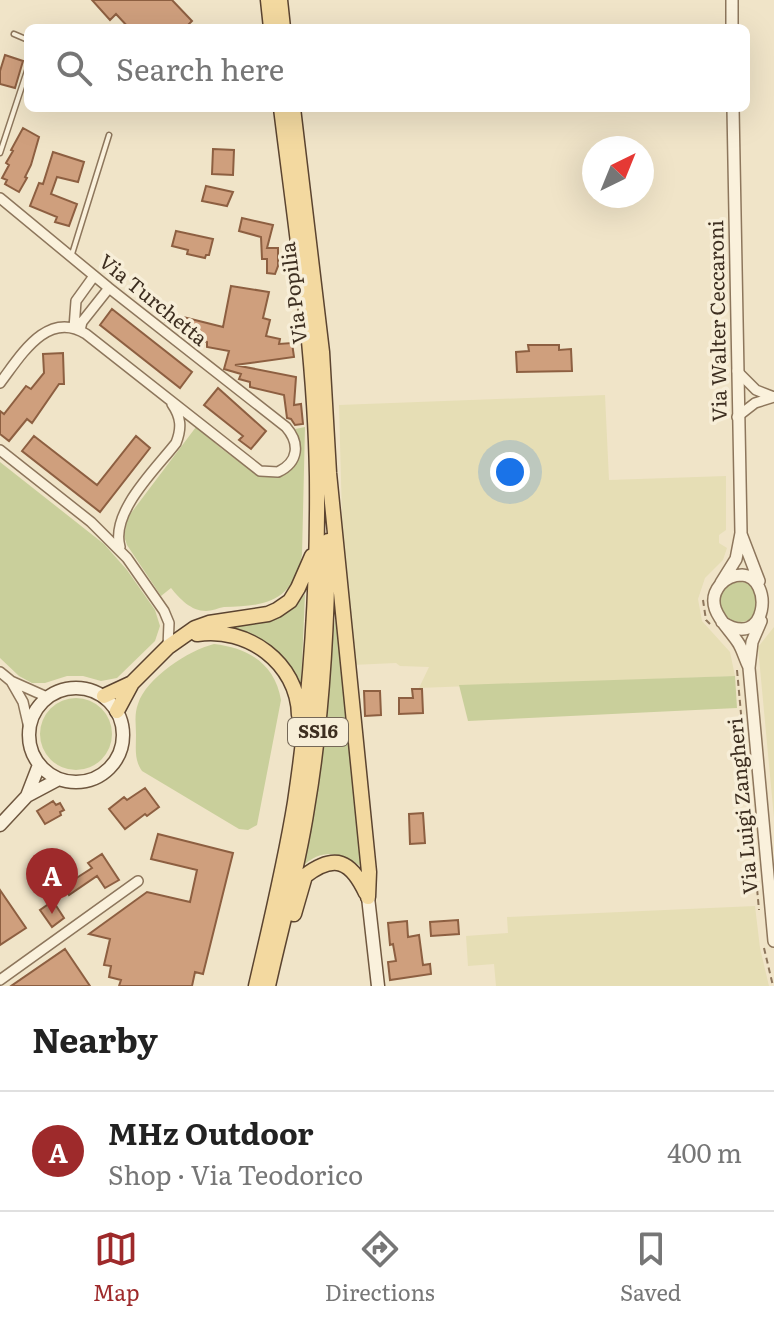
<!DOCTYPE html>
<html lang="en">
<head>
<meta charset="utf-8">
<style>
  body { margin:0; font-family:Literata,serif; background:#f6f6f6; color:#222 }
  .compass { position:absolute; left:582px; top:136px; width:72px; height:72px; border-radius:50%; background:#fff; box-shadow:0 8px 32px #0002; rotate:43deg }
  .you { position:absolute; left:510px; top:472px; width:28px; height:28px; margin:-20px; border:6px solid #fff; border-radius:50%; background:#1a73e8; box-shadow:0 0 0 12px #1a73e833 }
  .badge { display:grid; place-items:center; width:52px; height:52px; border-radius:50%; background:#9e2a2b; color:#fff; font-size:26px; font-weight:700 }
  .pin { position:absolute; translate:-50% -66px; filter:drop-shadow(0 2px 4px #0008) }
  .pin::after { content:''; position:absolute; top:42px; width:28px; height:24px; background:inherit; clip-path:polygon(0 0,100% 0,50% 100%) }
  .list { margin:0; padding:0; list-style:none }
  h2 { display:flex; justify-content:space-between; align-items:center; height:104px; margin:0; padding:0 32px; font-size:34px }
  h2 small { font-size:26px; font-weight:400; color:#767676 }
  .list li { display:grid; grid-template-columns:52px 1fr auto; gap:24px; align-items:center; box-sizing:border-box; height:120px; padding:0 32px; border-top:2px solid #e0e0e0 }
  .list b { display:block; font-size:30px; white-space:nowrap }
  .list p { margin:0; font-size:26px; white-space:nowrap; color:#767676 }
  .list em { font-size:26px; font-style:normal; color:#767676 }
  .icon { flex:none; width:44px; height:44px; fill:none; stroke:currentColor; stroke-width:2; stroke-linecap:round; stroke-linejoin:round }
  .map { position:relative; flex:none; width:774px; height:986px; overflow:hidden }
  .search { position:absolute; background:#fff; box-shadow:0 8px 32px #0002; left:24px; right:24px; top:24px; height:88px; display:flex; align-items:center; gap:20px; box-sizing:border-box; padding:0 28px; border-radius:12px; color:#767676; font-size:30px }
  .sheet { height:224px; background:#fff }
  nav { display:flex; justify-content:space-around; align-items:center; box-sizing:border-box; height:112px; border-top:2px solid #e0e0e0; background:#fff; font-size:22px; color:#767676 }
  nav a { display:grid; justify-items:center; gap:4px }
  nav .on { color:#9e2a2b }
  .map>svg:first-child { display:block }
</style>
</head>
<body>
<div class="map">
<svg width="774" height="986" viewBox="0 0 774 986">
  <rect width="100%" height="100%" fill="#f0e4c8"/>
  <path fill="#e6deb5" d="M605,395l4,85 117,-4v54l-7,5v8l8,5 -4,12 -18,18 -7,21 4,22 28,31 5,24 -316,12 10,-21 -29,-1 -4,-3 -44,2 -8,-75 -5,-185z
    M774,627v191l-16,-171z
    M755,906l5,42 9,38h-273l-2,-22 -26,2 -2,-30 42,-3 -1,-16z"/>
  <path fill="#c9cf9b" d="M196,427c20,16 78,74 100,37 7,-13 5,-23 -1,-35l10,-2 -3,128c-10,47 -35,51 -78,52 -6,1 -12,4 -18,4 -15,0 -26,-12 -35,-23l-10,8 -34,-51 -3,-9 4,-19z
    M0,462l104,82 23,26 28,40 5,16 -5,15 -38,37 -16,3 -18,-5h-16l-22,7h-13l-13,-7 -19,-18z
    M720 602a20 20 0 1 1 40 0a20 20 0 1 1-40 0Z
    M305,594l-4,92h-2c-12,-33 -38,-50 -71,-58v-3c36,-2 53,-2 77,-31z
    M335,619h3l25,249c-20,-15 -40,-21 -60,-2l-2,-1 22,-125z
    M214,644c35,4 61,20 67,56l-24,125 -9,5 -9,-1 -97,-58c-8,-11 -6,-23 -6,-36 0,-10 -2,-21 2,-31 8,-26 51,-54 76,-60z
    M735,676l2,32 -269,13 -9,-36z
    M40 734a36 36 0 1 1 72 0a36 36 0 1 1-72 0Z"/>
  <path fill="#cf9f7d" stroke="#8d5f41" stroke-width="2" d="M92,0h80l20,21 -7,7h-56l-13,-14 -6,6z
    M5,55l18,6 -8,27 -15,-4v-13z
    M23,128l16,9 -8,28 -6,12 2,1 -8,14 -14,-8 2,-4 -5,-2 7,-13 -3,-2 7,-12 -2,-1z
    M213,149l21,1 -1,25 -21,-1z
    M53,152l31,10 -6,20 -21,-5 -6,17 26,10 -8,22 -14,-4 2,-5 -27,-11 9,-23 4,1z
    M206,186l27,6 -6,14 -25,-5z
    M242,218l31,7 -6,23h11v18l-3,8 -8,-1v-14h-5l-1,-22 -22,-6z
    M176,231l37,8 -4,16h-3l-1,3 -18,-4 1,-4 -16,-4z
    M231,286l38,6 -6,26 7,2 -4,16 14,3 -1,5 13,-1 2,14 -59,8 61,12 -2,28 7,-1 2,20 -8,1 -4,-6 -4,-1 -3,-23 -34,-8v-5l-11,-3 2,-5 -17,-5 5,-18 -22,-4v-5l-18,-4 1,-3 -15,-6v-3l-10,-4 2,-9 56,14z
    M112,309l80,63 -12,16 -80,-63z
    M528,345h31v5l12,-1 1,22 -55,1 -1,-20 13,-1z
    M63,353l1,31h-5l-27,39 -5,-4 -18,22 -9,-7v-23l4,3 22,-28 5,3 13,-16 -1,-19z
    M218,388l48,43 -15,18 -12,-9 4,-4 -39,-31z
    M34,436l63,49 39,-49 14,12 -50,64 -78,-61z
    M412,689h10l1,24 -24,1v-16h14z
    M364,691h16l1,24 -16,1z
    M145,788l14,19 -12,9 -2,-2 -20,15 -16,-20 15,-12 3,3z
    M53,801l3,4 4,-2 4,7 -4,2 1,3 -16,9 -8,-13z
    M423,813l2,30 -15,1 -1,-30z
    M158,834l75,19 -30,121 -8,-2 -3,14h-73l2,-6 -12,-3 2,-11 -7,-1 6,-26 -21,-5 58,-42 43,10 7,-32 -46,-11z
    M102,854l17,26 -14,8 -8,-12 -28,19 -5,-9 28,-18 -4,-5z
    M0,890l26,38 -26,17z
    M53,901l11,17 -12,9 -12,-17z
    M458,920l1,14 -28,2 -1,-14z
    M407,921l1,16 11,-2 4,30 7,-1 1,10 -41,6 -2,-18 8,-1 -3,-17 -3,1 -2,-22z
    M65,949l25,37h-79z"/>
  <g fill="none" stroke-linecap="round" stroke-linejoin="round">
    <g stroke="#8d765c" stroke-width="7">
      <path id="service" d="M14,34l14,6
        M0,153l28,-85
        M72,254l37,-119"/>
    </g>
    <g stroke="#8d765c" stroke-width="12">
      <path id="minor" d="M0,198l109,90 177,139c14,16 13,35 -8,45l-18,-1 -174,-137c-39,-25 -66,23 -86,49
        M74,328l2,-27 18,-25
        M80,330l2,-8 27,-34
        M737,371l19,19 18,7
        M737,417l18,-14 19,-6
        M0,450l91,72 36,36 37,53 5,12 -1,24
        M120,547c-10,-35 36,-78 56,-104 6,-15 5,-26 -4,-39
        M0,672l11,9 36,16
        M11,681l12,21 6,26
        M0,980l138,-99"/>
    </g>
    <g stroke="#8d765c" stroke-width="14">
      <path id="tertiary" d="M732,28v-28
        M741,534l18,47
        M721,583l15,-24 5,-26 -8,-425
        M761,621l-9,21 -3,26 25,273
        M722,622c46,30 52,-45 20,-47 -9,0 -16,3 -22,10 -18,22 8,41 19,59 4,7 6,15 10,23"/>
    </g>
    <g stroke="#6f573f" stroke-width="15">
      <path id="secondary" d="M29 735a47 47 0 1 1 94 0a47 47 0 1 1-94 0Z
        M27,796l32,-17
        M0,825l27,-29 12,-31
        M368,897l10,89"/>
    </g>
    <g stroke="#5b4430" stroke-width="17">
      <path id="primary" d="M268,0l3,28
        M280,0l3,28
        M293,108l29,244 7,121 40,399 -1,25
        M197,634c50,-8 101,29 102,81
        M104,696l28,-13 36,-36 27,-19 14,-5 59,-9 9,-4 13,-9 8,-13 14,-32
        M117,711l15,-28
        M294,914l11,-38c30,-23 46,-15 61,17
        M256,986c14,-61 29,-122 39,-184 16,-107 23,-217 22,-326 -2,-123 -21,-246 -36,-368
        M268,986c13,-59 30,-118 39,-178 15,-88 20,-178 21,-267"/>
    </g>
    <path stroke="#8d765c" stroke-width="2" stroke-dasharray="6 4" stroke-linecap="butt" d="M703,600l3,20 4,4
      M737,670l22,240
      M764,948l9,38"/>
    <use href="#service" stroke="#faf1dc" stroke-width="4"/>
    <use href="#minor" stroke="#faf1dc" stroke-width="9"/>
    <use href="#tertiary" stroke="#faf1dc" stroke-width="11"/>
    <use href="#secondary" stroke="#faf1dc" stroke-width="12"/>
    <use href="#primary" stroke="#f3d9a0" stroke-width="14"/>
  </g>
  <g text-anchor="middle" stroke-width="7" stroke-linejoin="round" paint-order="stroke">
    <rect fill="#f7eed8" stroke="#756857" stroke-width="2" x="288" y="718" width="60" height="28" rx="6"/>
    <g font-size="18" font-weight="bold" fill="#3d2e20">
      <text x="318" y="738">SS16</text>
    </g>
    <g font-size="20" fill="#3d2e20" stroke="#f7eed8">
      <text transform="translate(294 293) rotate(-97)" y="7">Via Popilia</text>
      <text transform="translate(153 300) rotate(39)" y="7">Via Turchetta</text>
      <text transform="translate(718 321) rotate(-91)" y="7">Via Walter Ceccaroni</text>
      <text transform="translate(743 806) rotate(-95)" y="7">Via Luigi Zangheri</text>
    </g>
  </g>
</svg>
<svg class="compass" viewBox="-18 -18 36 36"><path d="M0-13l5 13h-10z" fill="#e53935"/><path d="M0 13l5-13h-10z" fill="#767676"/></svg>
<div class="you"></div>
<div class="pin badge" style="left:52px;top:914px">A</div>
<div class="search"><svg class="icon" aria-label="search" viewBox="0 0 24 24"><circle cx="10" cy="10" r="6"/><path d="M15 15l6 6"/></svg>Search here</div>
</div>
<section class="sheet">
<h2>Nearby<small></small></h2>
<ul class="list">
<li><span class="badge">A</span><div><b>MHz Outdoor</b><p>Shop · Via Teodorico</p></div><em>400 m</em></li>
</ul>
</section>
<nav>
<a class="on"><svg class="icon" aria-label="map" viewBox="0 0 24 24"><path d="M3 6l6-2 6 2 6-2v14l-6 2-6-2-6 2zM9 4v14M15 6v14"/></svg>Map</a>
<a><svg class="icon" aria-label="directions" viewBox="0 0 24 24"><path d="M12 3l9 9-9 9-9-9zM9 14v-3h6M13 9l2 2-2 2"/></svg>Directions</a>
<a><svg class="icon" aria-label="saved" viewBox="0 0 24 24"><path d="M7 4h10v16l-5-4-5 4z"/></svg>Saved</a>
</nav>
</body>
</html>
